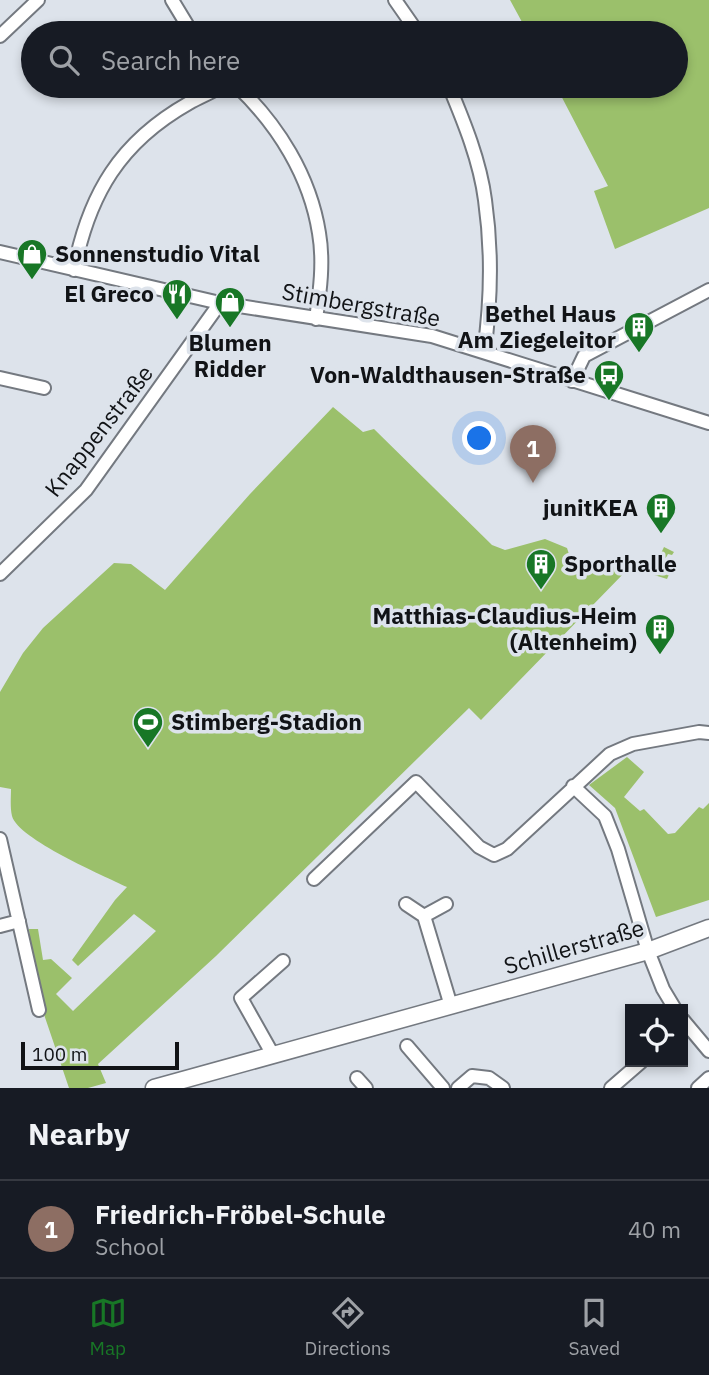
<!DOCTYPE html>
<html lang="en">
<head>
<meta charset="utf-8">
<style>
  body { margin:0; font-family:"IBM Plex Sans",sans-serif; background:#242831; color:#f1f3f6 }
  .controls { position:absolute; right:21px; bottom:21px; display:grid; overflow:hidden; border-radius:0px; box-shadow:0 4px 10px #0003 }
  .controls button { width:63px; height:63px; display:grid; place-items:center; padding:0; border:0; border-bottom:2px solid #363941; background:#171b24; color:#f1f3f6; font:35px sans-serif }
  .scale { position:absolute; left:21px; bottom:18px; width:158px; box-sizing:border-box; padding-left:7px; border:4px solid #111316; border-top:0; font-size:19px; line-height:24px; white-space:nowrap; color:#111316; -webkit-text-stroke:5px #dde3eb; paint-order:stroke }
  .you { position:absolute; left:480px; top:439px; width:24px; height:24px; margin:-18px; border:5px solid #fff; border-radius:50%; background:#1a73e8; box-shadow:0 0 0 10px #1a73e833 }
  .badge { display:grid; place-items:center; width:46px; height:46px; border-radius:50%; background:#187726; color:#fff; font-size:23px; font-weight:700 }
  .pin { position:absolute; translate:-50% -58px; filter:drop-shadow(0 2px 4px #0008) }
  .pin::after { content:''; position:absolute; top:37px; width:24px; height:21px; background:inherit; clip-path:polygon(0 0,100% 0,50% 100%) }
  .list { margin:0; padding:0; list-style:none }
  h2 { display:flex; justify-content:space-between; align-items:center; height:91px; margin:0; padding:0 28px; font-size:30px }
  h2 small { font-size:23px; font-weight:400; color:#9ea1a6 }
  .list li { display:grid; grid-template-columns:46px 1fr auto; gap:21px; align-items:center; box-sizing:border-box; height:98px; padding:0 28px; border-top:2px solid #363941 }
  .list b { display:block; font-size:26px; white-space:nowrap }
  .list p { margin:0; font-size:23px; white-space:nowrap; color:#9ea1a6 }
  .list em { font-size:23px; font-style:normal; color:#9ea1a6 }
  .icon { flex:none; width:38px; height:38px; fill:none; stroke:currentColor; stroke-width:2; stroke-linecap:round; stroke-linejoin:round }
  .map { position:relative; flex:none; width:709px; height:1088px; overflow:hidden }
  .search { position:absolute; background:#171b24; box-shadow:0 4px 10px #0003; left:21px; right:21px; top:21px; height:77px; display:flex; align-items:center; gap:18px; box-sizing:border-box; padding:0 24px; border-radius:38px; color:#9ea1a6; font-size:26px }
  .sheet { height:189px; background:#171b24 }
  nav { display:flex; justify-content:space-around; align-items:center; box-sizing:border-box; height:98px; border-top:2px solid #363941; background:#171b24; font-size:19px; color:#9ea1a6 }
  nav a { display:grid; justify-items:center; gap:4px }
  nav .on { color:#187726 }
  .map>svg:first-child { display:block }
</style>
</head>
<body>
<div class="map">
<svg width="709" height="1088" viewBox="0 0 709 1088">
  <rect width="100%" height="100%" fill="#dde3eb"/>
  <path fill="#9bc06b" d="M510,0h199v208l-94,41 -21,-58 14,-5 -52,-100h120v-53h-148z
    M333,407l30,25 11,-3 118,116 13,5 40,-11 22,9 2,6 57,17 -145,149 -12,-12 -253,248 -118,108 8,19 -18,5h-19l-34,-100 -6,-59h9l5,31 8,-1 21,19 -16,16 17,17 83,-80 -22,-17 -56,52 -6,-6 43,-60 12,-13c-23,-11 -109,-48 -115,-71 -2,-8 -1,-19 -1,-27l-11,-2v-95l23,-39 20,-25 71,-65 17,1 34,26 85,-96z
    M664,547l10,5 -2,3 -4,-1 -5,9 9,5 -5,11 -16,-5z
    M627,757l17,15 -20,25 16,14 4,-2 24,25 7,-1 24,-26 4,2 6,-6v97l-53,17 -41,-109 -26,-23z"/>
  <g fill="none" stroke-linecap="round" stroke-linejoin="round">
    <g stroke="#747980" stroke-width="16">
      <path id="minor" d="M172,0l20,33
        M395,0l23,33
        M0,36l38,-36
        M237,86c41,39 73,90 82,147 5,29 1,58 -3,86
        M449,86c15,36 31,75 36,114 7,49 6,103 -1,152
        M0,252l220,51 212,33 277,87
        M74,270c15,-76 46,-128 115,-167 11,-6 23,-11 33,-17
        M0,378l44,10
        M572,381l12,-25 125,-66
        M0,574l86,-84 134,-187
        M573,786l32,30 13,33 30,102 15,38 12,20
        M0,839l39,171
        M314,879l102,-97 63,65 15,8 13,-6 103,-95 23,-10 66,-12 10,1
        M406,904l18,12
        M446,904l-22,12 27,90
        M0,926l19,-5
        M683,1020l26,31
        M407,1046l36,42
        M273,1055l-32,-57 42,-37
        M357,1078l9,10
        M458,1088l14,-12 17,2 14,10
        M611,1088l30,-26
        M698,1088l11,-10"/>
    </g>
    <g stroke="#747980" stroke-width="19">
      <path id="major" d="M154,1088l494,-137 61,-23"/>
    </g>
    <use href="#minor" stroke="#fff" stroke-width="12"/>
    <use href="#major" stroke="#fff" stroke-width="16"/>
  </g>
  <defs>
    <g id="shop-pin" transform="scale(1.575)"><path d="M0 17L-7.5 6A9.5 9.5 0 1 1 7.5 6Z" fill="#187726" stroke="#dde3eb"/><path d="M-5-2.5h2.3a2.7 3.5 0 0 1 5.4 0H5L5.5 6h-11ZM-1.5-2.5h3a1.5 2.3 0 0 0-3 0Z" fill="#fff"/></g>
    <g id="restaurant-pin" transform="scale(1.575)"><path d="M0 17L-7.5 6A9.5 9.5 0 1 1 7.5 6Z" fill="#187726" stroke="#dde3eb"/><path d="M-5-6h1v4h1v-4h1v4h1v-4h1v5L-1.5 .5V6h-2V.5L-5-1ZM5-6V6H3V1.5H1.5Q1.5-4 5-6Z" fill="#fff"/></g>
    <g id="building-pin" transform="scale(1.575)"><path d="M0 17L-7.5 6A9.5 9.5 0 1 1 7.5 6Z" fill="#187726" stroke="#dde3eb"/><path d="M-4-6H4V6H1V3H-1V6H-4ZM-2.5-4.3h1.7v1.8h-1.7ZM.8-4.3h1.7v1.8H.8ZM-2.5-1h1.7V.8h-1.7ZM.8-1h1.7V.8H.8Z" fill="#fff"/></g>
    <g id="bus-pin" transform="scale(1.575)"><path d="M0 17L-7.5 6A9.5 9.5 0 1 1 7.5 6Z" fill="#187726" stroke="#dde3eb"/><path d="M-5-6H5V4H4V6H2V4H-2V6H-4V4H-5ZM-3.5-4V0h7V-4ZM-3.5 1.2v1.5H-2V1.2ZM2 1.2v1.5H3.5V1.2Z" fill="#fff"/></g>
    <g id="stadium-pin" transform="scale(1.575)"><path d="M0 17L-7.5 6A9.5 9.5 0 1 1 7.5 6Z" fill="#187726" stroke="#dde3eb"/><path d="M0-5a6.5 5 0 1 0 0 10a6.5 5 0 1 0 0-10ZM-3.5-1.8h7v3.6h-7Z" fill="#fff"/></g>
  </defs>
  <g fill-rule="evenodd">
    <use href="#shop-pin" x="32" y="254"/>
    <use href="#restaurant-pin" x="177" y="294"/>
    <use href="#shop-pin" x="230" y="302"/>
    <use href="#building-pin" x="639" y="327"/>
    <use href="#bus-pin" x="609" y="375"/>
    <use href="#building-pin" x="661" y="508"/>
    <use href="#building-pin" x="541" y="564"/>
    <use href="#building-pin" x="660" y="629"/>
    <use href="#stadium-pin" x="148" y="722"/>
  </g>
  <g text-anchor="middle" stroke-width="7" stroke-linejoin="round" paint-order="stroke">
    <g font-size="23" font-weight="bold" fill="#111316" stroke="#dde3eb" text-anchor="end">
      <text x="55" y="262" text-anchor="start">Sonnenstudio Vital</text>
      <text x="154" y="302">El Greco</text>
      <text x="616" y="322">Bethel Haus<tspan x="616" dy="26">Am Ziegeleitor</tspan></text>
      <text x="230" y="351" text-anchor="middle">Blumen<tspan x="230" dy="26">Ridder</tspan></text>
      <text x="586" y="383">Von-Waldthausen-Straße</text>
      <text x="638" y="516">junitKEA</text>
      <text x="564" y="572" text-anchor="start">Sporthalle</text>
      <text x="637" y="624">Matthias-Claudius-Heim<tspan x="637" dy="26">(Altenheim)</tspan></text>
      <text x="171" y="730" text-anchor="start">Stimberg-Stadion</text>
    </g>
    <g font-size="23" fill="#111316" stroke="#dde3eb">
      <text transform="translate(361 305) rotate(10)" y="8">Stimbergstraße</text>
      <text transform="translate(99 431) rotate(-52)" y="8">Knappenstraße</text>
      <text transform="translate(574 947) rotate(-16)" y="8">Schillerstraße</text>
    </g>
  </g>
</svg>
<div class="controls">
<button><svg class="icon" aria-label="locate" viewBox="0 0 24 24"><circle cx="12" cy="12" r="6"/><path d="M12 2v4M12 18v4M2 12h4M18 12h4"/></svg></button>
</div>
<div class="scale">100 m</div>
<div class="you"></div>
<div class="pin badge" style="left:533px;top:483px;background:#8d6e63">1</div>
<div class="search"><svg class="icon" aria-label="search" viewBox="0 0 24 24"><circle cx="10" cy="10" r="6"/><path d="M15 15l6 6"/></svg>Search here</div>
</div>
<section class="sheet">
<h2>Nearby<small></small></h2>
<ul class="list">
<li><span class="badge" style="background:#8d6e63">1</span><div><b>Friedrich-Fröbel-Schule</b><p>School</p></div><em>40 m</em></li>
</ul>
</section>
<nav>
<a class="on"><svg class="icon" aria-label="map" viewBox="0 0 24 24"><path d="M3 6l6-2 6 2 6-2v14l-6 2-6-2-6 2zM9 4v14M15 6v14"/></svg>Map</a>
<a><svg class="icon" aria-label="directions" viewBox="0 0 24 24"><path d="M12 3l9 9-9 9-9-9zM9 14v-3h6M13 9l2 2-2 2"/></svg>Directions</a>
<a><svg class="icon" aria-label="saved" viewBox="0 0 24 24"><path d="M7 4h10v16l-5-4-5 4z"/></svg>Saved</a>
</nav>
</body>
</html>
